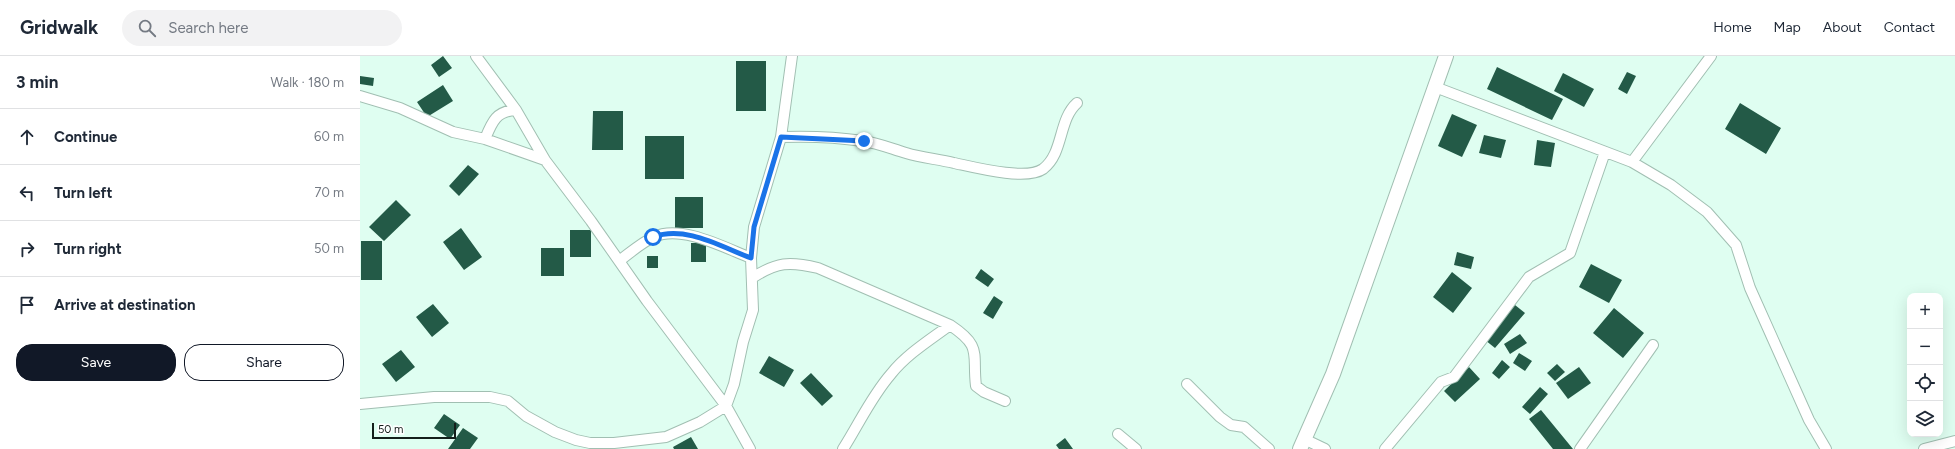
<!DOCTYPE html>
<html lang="en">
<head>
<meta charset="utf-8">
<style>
  body { margin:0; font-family:Figtree,sans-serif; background:#f2f2f3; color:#1f2937 }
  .controls { position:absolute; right:12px; bottom:12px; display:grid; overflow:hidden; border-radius:8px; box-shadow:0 4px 16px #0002 }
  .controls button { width:36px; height:36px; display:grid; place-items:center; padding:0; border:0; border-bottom:1px solid #e0e1e3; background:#fff; color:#1f2937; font:20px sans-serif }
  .scale { position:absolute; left:12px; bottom:10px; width:84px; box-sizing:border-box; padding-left:4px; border:2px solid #141f1b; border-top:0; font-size:11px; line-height:14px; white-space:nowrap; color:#141f1b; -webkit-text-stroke:3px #fff; paint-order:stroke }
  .stop { position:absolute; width:12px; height:12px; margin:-9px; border:3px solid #1a73e8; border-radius:50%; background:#fff }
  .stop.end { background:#1a73e8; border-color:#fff; box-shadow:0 1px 4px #0008 }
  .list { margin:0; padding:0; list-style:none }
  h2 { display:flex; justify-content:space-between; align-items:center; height:52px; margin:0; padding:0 16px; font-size:17px }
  h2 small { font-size:13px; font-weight:400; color:#747a83 }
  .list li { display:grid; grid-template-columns:26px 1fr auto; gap:12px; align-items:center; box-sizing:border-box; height:56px; padding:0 16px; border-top:1px solid #e0e1e3 }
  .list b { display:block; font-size:15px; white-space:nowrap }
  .list em { font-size:13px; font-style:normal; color:#747a83 }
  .actions { display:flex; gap:8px; padding:12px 16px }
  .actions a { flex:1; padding:9px 0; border:1px solid #111827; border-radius:16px; text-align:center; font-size:14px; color:#111827 }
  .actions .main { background:#111827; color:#fff }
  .icon { flex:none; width:22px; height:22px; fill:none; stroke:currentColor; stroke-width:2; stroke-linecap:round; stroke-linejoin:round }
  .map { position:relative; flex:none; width:1595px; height:393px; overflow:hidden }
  header { display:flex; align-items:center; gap:24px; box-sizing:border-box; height:56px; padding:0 20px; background:#fff; border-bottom:1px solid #e0e1e3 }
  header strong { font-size:19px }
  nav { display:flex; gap:22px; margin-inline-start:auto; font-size:14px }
  .search { width:280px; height:36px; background:#f2f2f3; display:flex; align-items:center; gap:10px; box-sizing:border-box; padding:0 14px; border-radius:22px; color:#747a83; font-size:15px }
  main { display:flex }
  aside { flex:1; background:#fff }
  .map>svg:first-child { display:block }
</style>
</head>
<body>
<header>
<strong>Gridwalk</strong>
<div class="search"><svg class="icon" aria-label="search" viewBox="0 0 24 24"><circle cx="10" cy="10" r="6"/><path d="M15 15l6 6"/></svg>Search here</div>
<nav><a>Home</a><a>Map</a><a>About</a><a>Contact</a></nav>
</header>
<main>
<aside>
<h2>3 min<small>Walk · 180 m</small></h2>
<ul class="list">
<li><svg class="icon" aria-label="ahead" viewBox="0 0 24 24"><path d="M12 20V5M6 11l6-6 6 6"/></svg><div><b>Continue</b></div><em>60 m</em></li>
<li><svg class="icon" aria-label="left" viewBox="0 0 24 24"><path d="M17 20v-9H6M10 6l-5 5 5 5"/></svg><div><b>Turn left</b></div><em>70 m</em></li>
<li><svg class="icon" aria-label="right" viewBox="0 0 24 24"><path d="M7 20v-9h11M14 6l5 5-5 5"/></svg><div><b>Turn right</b></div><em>50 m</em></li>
<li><svg class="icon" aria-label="arrive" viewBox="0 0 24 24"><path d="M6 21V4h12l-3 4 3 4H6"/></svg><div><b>Arrive at destination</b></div></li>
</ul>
<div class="actions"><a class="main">Save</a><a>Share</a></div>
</aside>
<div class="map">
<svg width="1595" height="393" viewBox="0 0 1595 393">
  <rect width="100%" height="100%" fill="#dffef1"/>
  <path fill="#235a47" d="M83,0l9,12 -13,9 -8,-12z
    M376,5h30v50h-30z
    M1137,11l66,32 -11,21 -65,-31z
    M1267,16l9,4 -9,18 -9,-5z
    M1203,17l31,16 -10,18 -30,-16z
    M0,20l14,2 -1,8 -13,-2z
    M83,29l10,16 -26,16 -10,-15z
    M1380,47l41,25 -15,26 -41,-25z
    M233,55h30v39h-31z
    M1092,58l25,11 -15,32 -24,-11z
    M1124,79l22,5 -5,18 -22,-5z
    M285,80h39v43h-39z
    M1177,84l18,3 -4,24 -17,-2z
    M108,109l11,9 -20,22 -10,-10z
    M315,141h28v31h-28z
    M36,144l15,15 -27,26 -15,-14z
    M101,172l21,29 -18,13 -21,-28z
    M210,174h21v27h-21z
    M1,185h21v39h-21z
    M331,187h15v19h-15z
    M181,192h23v28h-23z
    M1097,196l17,5 -3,12 -17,-4z
    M287,200h11v12h-11z
    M1231,208l31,16 -13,23 -30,-16z
    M621,213l13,10 -6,8 -13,-9z
    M1092,216l20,16 -19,25 -20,-16z
    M634,240l9,6 -10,17 -10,-6z
    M73,248l16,19 -17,14 -16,-20z
    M1155,249l10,8 -30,35 -10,-8z
    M1254,252l30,25 -21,25 -30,-25z
    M1160,278l7,9 -17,11 -6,-10z
    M41,294l14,17 -19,15 -14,-18z
    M1159,297l13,8 -7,10 -12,-8z
    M409,300l25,14 -10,17 -25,-14z
    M1142,304l8,7 -11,12 -7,-6z
    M1197,308l8,8 -10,9 -8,-8z
    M1109,311l11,12 -25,23 -11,-11z
    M1219,311l12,16 -23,16 -12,-16z
    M451,317l22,23 -11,10 -22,-23z
    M1180,331l8,7 -18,20 -8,-7z
    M1181,354l32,39h-20l-24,-30z
    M84,358l16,11 -10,14 -16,-11z
    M103,372l15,10 -8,11h-22z
    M331,381l7,12h-24l-1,-2z
    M705,382l8,11h-14l-3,-4z"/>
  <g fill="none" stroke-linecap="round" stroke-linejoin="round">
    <g stroke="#a1bfb2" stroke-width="12">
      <path id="minor" d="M116,0l40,54 29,50
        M1075,31l197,75 39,23 36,27 29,33 14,43 59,132 17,29
        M0,40l40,12 53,24 32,7 60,21 46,61 56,80 79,105 24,43
        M421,81c27,-1 55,0 82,4 15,2 29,8 43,12 16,5 32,6 48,10 19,4 72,18 89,6 21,-16 15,-49 34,-66
        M125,83c7,-17 11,-28 31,-29
        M1272,106l79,-106
        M259,205c11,-8 23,-19 35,-24 27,-13 71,11 97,21
        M392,222c25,-16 37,-17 66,-10l132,57c33,22 22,28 26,61l8,6 21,9
        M827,328l33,33 11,8 13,2 25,22
        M0,348l74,-7h56l18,4 18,15 29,16 21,8 14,3h24l52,-6 34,-15 26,-16 8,-22 9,-42 10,-32 -2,-52 3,-31 27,-90 11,-81
        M758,378l18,15
        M944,383l21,10
        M483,393c16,-25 28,-52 48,-75 16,-20 39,-34 59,-49
        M1025,393l56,-67 13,-5 75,-100 41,-24 35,-101
        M1220,393l73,-104
        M1564,393l31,-8"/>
    </g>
    <g stroke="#a1bfb2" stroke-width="16">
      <path id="secondary" d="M940,393l33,-75 113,-318"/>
    </g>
    <use href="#minor" stroke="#fff" stroke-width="10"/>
    <use href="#secondary" stroke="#fff" stroke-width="14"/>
  </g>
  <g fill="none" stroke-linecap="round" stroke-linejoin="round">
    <path stroke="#1a73e8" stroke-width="5" d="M293,181c33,-12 68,10 98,21l3,-31 27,-90 83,4"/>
  </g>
</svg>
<div class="controls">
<button>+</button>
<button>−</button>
<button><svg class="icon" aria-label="locate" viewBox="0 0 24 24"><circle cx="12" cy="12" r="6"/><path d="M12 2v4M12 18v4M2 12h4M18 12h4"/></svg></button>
<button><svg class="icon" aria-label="layers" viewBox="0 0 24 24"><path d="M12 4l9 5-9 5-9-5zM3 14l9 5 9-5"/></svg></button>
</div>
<div class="scale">50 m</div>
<div class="stop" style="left:293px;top:181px"></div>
<div class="stop end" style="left:504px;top:85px"></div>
</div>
</main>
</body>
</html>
